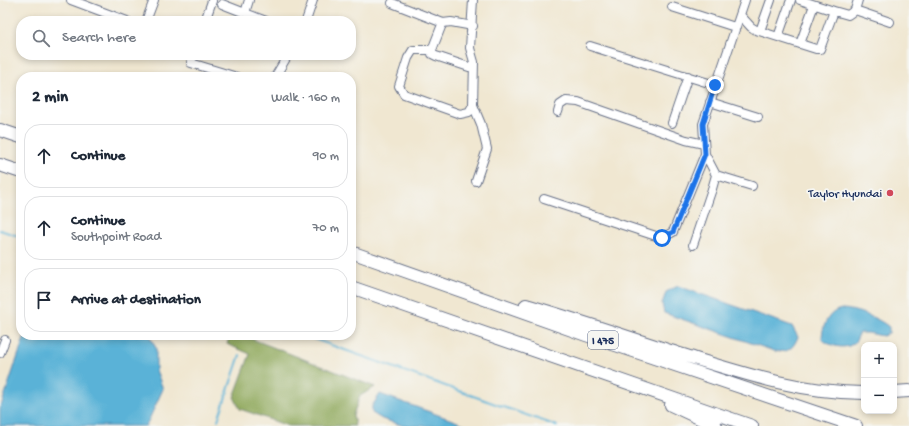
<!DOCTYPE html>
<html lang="en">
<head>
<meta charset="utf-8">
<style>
  body { margin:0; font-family:"Gochi Hand",sans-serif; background:#f2f2f3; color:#1f2937 }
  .controls { position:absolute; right:12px; bottom:12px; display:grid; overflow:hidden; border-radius:8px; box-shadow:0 2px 6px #0003 }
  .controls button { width:36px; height:36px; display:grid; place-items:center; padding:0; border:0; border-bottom:1px solid #e0e1e3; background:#fff; color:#1f2937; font:20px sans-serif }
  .stop { position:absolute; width:12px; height:12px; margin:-9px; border:3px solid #1a73e8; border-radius:50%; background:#fff }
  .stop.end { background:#1a73e8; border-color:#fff; box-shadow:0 1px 4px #0008 }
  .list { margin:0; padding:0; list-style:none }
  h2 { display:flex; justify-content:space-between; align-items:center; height:52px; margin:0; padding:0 16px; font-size:17px }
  h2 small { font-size:13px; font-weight:400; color:#747a83 }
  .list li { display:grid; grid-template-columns:26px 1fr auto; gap:12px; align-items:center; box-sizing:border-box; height:64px; margin:0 8px 8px; padding:0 8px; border:1px solid #e0e1e3; border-radius:16px }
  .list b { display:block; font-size:15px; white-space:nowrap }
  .list p { margin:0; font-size:13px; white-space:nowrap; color:#747a83 }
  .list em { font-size:13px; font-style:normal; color:#747a83 }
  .icon { flex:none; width:22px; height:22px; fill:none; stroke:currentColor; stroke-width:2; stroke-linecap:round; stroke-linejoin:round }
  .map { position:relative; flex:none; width:909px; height:426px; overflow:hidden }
  .search { position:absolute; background:#fff; box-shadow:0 2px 6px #0003; left:16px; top:16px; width:340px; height:44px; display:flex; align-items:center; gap:10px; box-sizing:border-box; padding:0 14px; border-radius:16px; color:#747a83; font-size:15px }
  .panel { position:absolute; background:#fff; box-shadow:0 2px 6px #0003; left:16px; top:72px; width:340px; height:268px; border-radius:16px }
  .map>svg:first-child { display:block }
</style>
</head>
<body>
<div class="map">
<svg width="909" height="426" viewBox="0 0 909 426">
  <rect width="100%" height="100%" fill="#f6f6f2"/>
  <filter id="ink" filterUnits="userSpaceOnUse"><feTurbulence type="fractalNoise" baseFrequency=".025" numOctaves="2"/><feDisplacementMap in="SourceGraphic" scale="8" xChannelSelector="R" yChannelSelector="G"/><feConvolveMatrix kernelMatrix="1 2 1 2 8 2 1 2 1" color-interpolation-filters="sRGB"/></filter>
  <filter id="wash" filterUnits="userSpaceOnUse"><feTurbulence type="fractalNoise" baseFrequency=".012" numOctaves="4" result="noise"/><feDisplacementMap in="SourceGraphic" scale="16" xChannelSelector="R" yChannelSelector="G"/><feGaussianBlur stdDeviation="0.9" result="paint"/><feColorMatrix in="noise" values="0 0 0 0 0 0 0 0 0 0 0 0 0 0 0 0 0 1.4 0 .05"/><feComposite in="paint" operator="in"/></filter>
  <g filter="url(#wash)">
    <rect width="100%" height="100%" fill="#f0e7d1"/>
    <path fill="#8ea75a" stroke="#546b5c" d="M230,335h12l133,52 -15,9 -7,19 2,11h-67l-48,-17 -6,-12 16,-43 -23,-10z"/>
    <path fill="#5ab2d7" stroke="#3a709a" d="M678,286l114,40 6,11c-5,12 -10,16 -24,14l-110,-38 -2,-9 4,-12z
      M842,309c12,0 37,9 47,18v6l-6,3 -15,-3h-8c-3,3 -3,9 -7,11 -9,6 -24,2 -31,-5 0,-12 6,-28 20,-30z
      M25,335h124l7,13v22l7,19 -17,37h-146v-17z
      M380,394l89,32h-65l-22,-7 -10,-6v-7z"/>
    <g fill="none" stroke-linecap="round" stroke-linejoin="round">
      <path stroke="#5ab2d7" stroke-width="2" d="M0,230l21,7
        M303,335l254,91
        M218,420l22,-65"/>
    </g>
  </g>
  <g filter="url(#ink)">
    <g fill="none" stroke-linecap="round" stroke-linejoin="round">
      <g stroke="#666f86" stroke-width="10">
        <path id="minor" d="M71,0l56,21
          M800,0l34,11
          M392,3l51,20
          M222,4l23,9 4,-13
          M672,7l63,20
          M855,10l35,12
          M245,13l21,8
          M740,15l11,12 5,3 60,19h4l14,-38 14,4 7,-5 3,-10
          M146,21l8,-21
          M205,21l7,-20
          M306,21l7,-21
          M473,26l-22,-4 -8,1 -2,4 -9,23v4l4,2 33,11 3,-1 2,-4 -4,-14 3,-48
          M760,31l11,-31
          M778,37l13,-37
          M800,44l14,-39
          M590,46l125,39
          M432,50h-19l-5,8 -9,28 5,8 56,20 9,-2 4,-7 1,-43
          M193,55l-2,8 46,14
          M275,77l13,-22
          M710,102l48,15
          M473,105l8,19 6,25 -11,32
          M558,112l2,-7 6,-4 12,1 108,38 18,4
          M672,123l16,-47
          M716,175l36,11
          M544,199l118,39 11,-6 32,-78
          M693,245l19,-56 4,-14 -11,-21 -2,-30 42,-124
          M0,353l5,-13"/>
      </g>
      <g stroke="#666f86" stroke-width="14">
        <path id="highway" d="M0,130l21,7
          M0,165l21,7
          M351,252l235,83 270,91
          M351,287l401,139
          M526,305c52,15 104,33 157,50 59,18 119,38 181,38
          M894,392l15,-1
          M671,405l45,21"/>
      </g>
      <use href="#minor" stroke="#fff" stroke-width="8"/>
      <use href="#highway" stroke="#fff" stroke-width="12"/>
    </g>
  </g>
  <g fill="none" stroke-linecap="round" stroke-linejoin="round" filter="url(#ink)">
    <path stroke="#1a73e8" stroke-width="5" d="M662,238l11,-6 32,-78 -2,-30 12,-39"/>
  </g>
  <circle fill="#d1495b" stroke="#f6f6f2" stroke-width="1.5" cx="890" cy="193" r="4"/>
  <g text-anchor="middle" stroke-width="3.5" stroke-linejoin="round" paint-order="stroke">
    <rect fill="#f6f6f2" stroke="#5d6b8a" stroke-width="1" x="588" y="331" width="30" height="18" rx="3"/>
    <g font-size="11" font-weight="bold" fill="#1b2f5e">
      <text x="603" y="344">I 475</text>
    </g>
    <g font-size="12" fill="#1b2f5e" stroke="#f6f6f2" text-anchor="end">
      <text x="882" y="197">Taylor Hyundai</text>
    </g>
  </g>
</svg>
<div class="controls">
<button>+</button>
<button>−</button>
</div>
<div class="stop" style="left:662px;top:238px"></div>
<div class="stop end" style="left:715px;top:85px"></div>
<div class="search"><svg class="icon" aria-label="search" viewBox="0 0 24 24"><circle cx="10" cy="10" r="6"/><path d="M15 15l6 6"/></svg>Search here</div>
<section class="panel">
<h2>2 min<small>Walk · 160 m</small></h2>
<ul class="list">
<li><svg class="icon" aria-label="ahead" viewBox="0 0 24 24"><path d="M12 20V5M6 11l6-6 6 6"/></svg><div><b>Continue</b></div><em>90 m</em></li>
<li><svg class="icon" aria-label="ahead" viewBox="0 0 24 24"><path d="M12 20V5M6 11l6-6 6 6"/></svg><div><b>Continue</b><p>Southpoint Road</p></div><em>70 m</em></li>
<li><svg class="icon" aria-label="arrive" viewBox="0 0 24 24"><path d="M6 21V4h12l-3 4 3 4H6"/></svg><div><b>Arrive at destination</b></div></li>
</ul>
</section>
</div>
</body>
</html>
